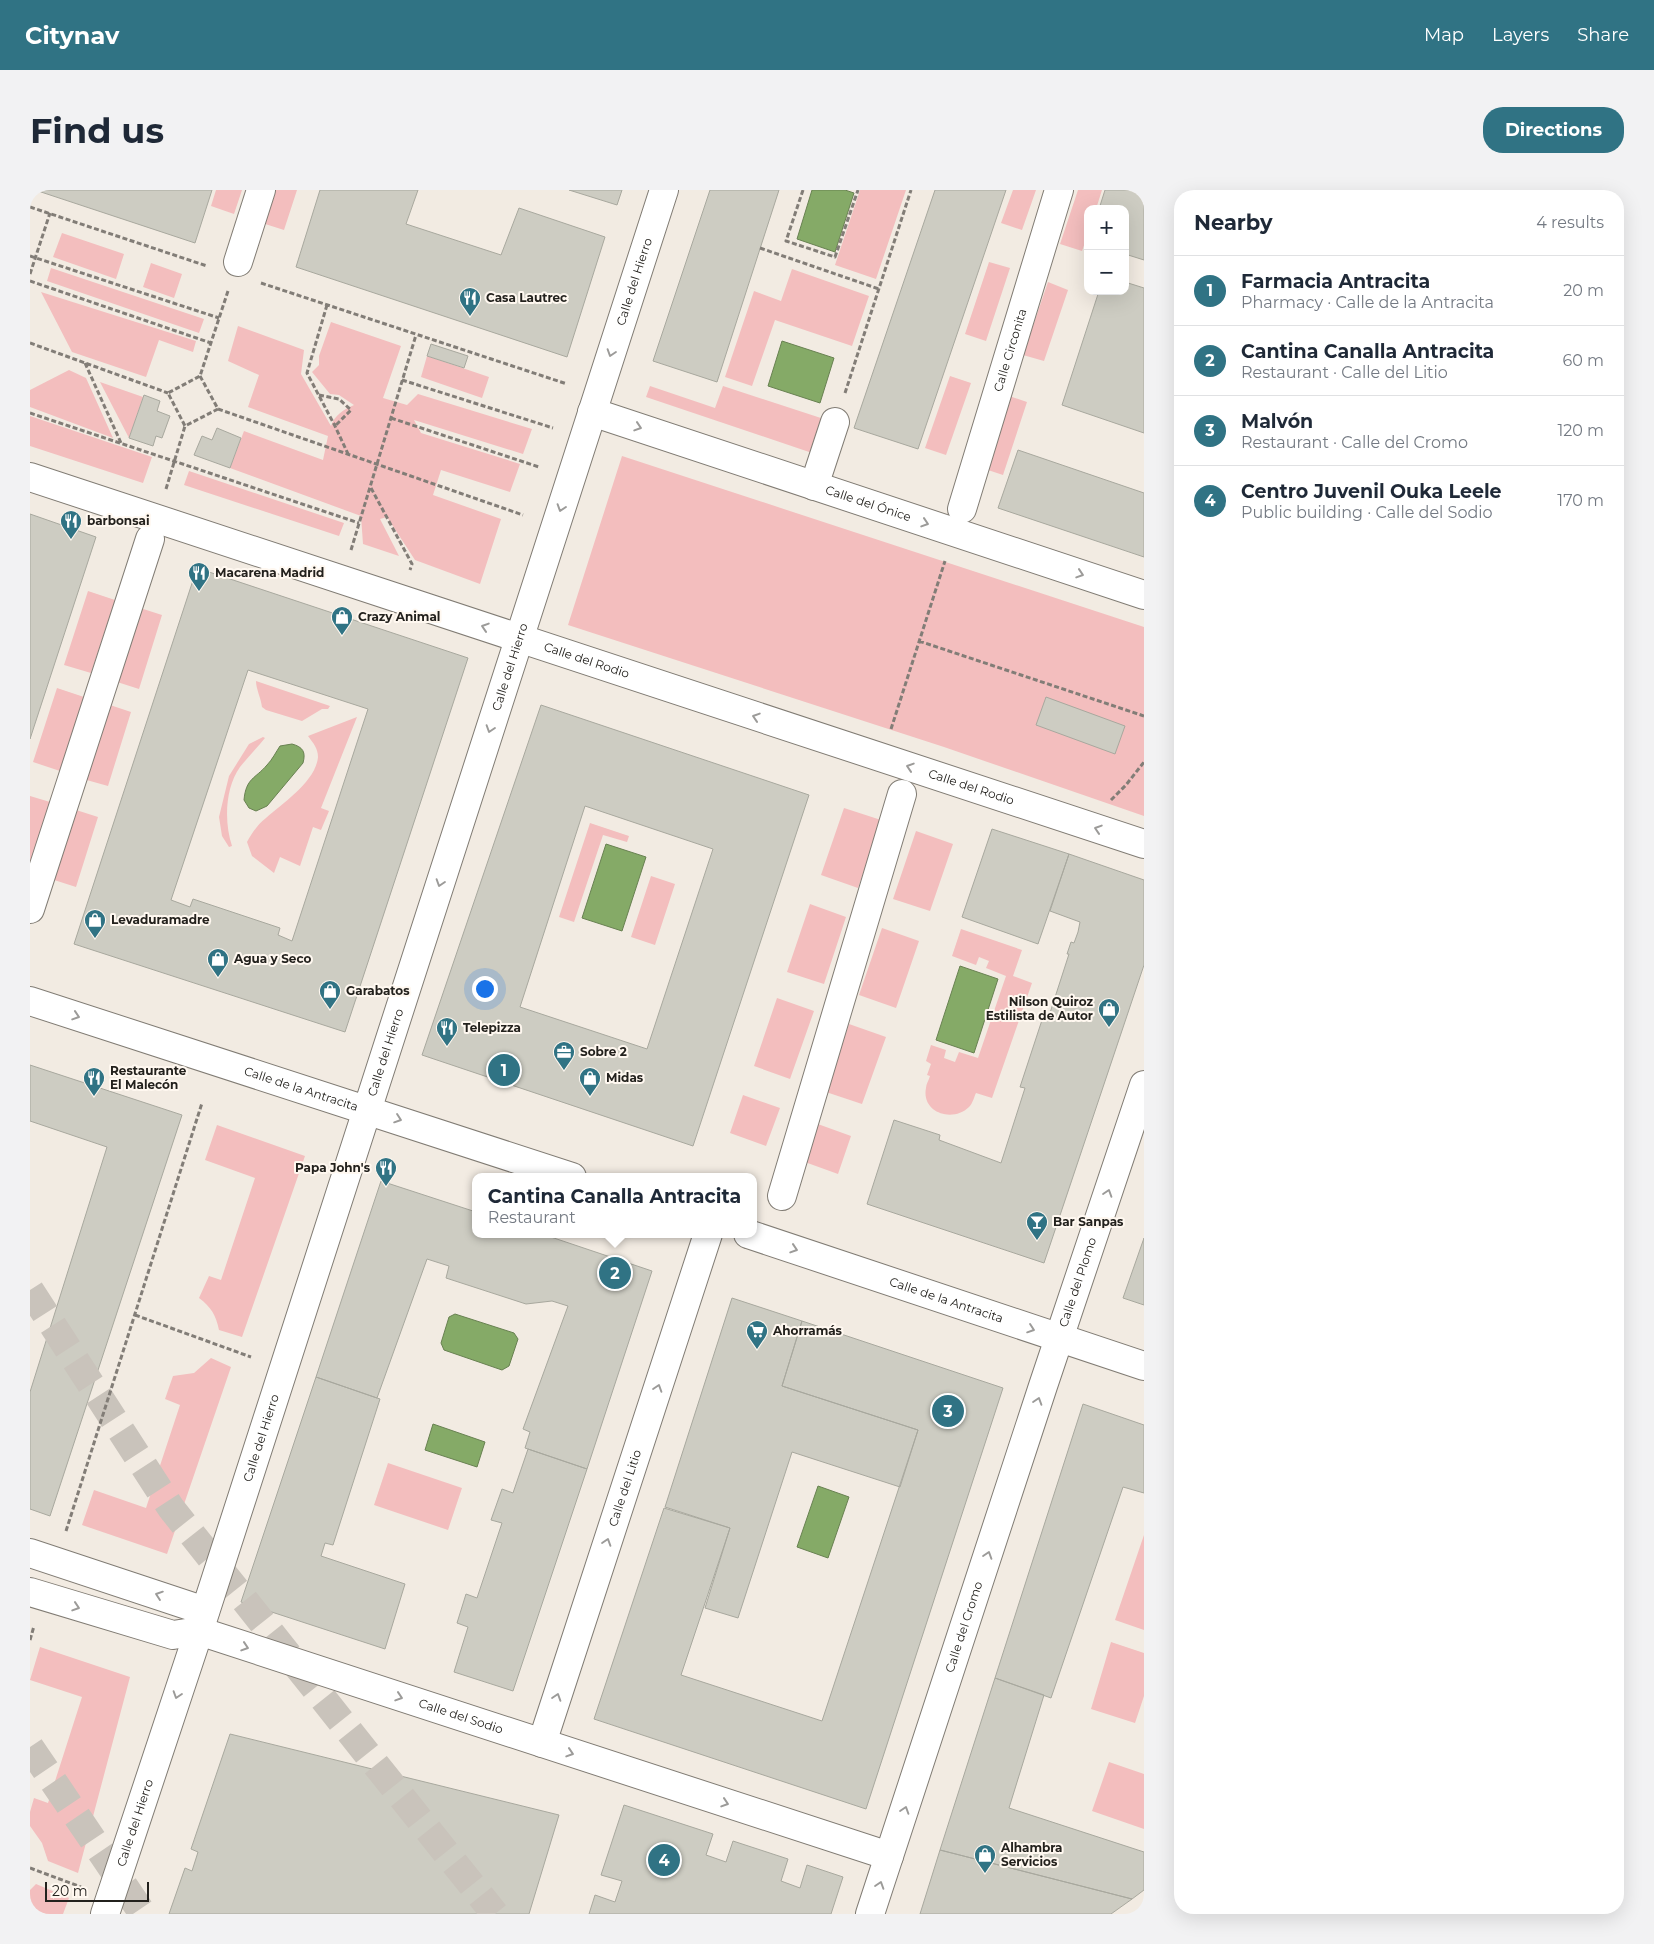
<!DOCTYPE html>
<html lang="en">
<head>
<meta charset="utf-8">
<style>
  body { margin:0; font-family:Montserrat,sans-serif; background:#f2f2f3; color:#1f2937 }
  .controls { position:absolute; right:15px; top:15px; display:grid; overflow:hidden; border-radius:10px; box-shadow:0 5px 20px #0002 }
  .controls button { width:45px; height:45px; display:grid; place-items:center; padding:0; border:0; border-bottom:1px solid #e0e1e3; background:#fff; color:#1f2937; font:25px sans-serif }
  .scale { position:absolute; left:15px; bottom:12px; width:104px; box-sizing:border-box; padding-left:5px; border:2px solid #23211d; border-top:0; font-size:14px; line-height:18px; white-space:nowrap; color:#23211d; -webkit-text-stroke:4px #fff8f0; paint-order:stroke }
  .you { position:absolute; left:454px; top:798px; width:18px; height:18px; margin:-12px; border:4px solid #fff; border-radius:50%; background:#1a73e8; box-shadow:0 0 0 8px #1a73e833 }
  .badge { display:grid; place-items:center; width:32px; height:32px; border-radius:50%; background:#307384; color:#fff; font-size:16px; font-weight:700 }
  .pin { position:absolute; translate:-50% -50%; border:2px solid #fff; box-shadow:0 1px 5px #0006 }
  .popup { position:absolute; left:442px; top:983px; width:285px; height:65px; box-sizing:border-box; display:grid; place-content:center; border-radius:10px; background:#fff; filter:drop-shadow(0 1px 4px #0005); font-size:16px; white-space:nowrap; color:#747a83 }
  .popup b { font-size:19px; color:#1f2937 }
  .popup::after { content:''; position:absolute; left:50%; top:100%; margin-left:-10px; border:10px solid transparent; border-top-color:#fff }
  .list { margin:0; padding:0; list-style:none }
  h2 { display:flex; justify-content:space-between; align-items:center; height:65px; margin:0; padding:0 20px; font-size:21px }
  h2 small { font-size:16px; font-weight:400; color:#747a83 }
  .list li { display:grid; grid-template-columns:32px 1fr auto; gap:15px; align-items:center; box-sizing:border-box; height:70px; padding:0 20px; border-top:1px solid #e0e1e3 }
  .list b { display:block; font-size:19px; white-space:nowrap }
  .list p { margin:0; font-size:16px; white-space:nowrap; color:#747a83 }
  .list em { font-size:16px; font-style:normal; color:#747a83 }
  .map { position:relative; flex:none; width:1114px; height:1724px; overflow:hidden; border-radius:20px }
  header { display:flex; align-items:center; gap:30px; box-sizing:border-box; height:70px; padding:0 25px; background:#307384; color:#fff }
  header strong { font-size:24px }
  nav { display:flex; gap:28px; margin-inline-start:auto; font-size:18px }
  .intro { display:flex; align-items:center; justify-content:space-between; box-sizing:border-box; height:120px; padding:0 30px }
  h1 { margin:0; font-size:35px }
  .button { padding:12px 22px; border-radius:20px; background:#307384; color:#fff; font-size:18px; font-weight:700 }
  main { display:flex; gap:30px; padding:0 30px }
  aside { flex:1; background:#fff; border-radius:20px; box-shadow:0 5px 20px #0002 }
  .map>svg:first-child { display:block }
</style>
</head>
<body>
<header>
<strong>Citynav</strong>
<nav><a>Map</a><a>Layers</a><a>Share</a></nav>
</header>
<div class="intro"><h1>Find us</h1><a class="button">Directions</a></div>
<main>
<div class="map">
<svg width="1114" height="1724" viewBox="0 0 1114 1724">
  <rect width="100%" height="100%" fill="#f2ebe2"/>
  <path fill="#f3bebe" d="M186,0h26l-8,24 -23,-8z
    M243,0h24l-13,40 -22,-7z
    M830,0h46l-30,89 -41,-14z
    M983,0h23l-14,40 -21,-7z
    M1048,0h24l-6,19h-8v25l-6,17 -22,-7z
    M32,43l62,21 -8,25 -63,-22z
    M959,72l21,6 -24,73 -21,-7z
    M121,73l31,11 -8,24 -31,-11z
    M21,78l153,51 -5,14 -152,-52z
    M762,79l77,27 -17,50 -77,-26 -23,66 -27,-9 29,-86 27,10z
    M1018,92l20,8 -24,71 -21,-6z
    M11,102l155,49 -3,11 -34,-12 -13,37 -74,-25z
    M301,132l70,24 -18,52 24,7 11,-11 114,35 -9,25 -109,-34 7,13 99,31 -10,28 -69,-22 -8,25 68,24 -21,65 -65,-24 -28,-43 -7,2 19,37 -36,-12 -2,-28 -131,-48 14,-37 79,29 5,-24 -80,-29 11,-32 -31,-14 10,-35 66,24 -3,24 30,52c3,-10 13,-17 23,-21l-15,-10 -9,-1 -18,-22 7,-7v-9z
    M397,166l62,21 -7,21 -61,-21z
    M39,180l17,8 27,60 -83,-31v-17z
    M920,186l21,7 -25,72 -21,-7z
    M70,192l43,15 -14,41z
    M620,196l65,22 8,-22 104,34 -12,34 -169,-57z
    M976,205l21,7 -24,73 -21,-7z
    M0,226l122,41 -9,26 -113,-37z
    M592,266l522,171v189l-200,-69 -376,-122z
    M159,281l155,52 -5,13 -155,-51z
    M58,401l27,9 -24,73 -27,-8z
    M107,417l25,8 -23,74 -25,-8z
    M226,491l74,25 -2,3h-6l-20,12 -36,-11 -4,-3c-1,-9 -6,-18 -6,-26z
    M27,498l27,9 -24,74 -27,-9z
    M77,514l24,8 -23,74 -25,-7z
    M327,527l-36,91 8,3 -8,19 -8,-3 -13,39 -20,-9 -6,16 -22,-17 -5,-14c5,-9 11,-18 19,-24 17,-15 50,-37 52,-61 0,-9 -5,-14 -10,-21z
    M233,547l2,1c-8,10 -17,19 -25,29 -15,21 -16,55 -8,79l-3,1 -7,-11 -3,-19 10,-41 20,-32z
    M0,606l20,6 -20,62z
    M814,618l37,12 -23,68 -37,-13z
    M43,619l25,8 -22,70 -25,-8z
    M560,633l39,13 -2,6 -24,-7 -29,87 -15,-5z
    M886,641l37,13 -23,67 -37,-12z
    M621,686l24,8 -20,61 -24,-8z
    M780,714l36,13 -22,67 -37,-12z
    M852,738l37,13 -23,67 -37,-13z
    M931,739l61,21 -9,26 19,7 -40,115 -16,-5c-2,4 -3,10 -7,14 -16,16 -48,6 -43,-19 0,-4 3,-8 4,-12l-3,-1 4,-11 -5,-3 5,-16 15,5 -2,8 11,4 4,-10 19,6 28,-82 -20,-8 3,-7 -10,-4 -3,8 -24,-9z
    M747,808l37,13 -24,68 -36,-13z
    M819,834l37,13 -24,67 -36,-12z
    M713,905l37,13 -14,38 -36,-13z
    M785,933l36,13 -13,38 -36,-13z
    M187,935l88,31 -63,181 -23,-7c-3,-15 -8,-23 -20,-32l10,-22 12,4 34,-102 -50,-18z
    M181,1168l20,9 -64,187 -85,-29 12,-35 52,18 34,-103 -15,-6 8,-23 21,-3z
    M358,1273l74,25 -14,42 -74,-25z
    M1114,1345v95l-29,-10z
    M1081,1452l33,11v43l-9,27 -44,-14z
    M10,1457l90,30 -52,196 -30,-12 -6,-18 -12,-17v-14l4,-14 14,5 34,-106 -52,-17z
    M1079,1572l35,12v55l-52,-18z
    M6,1694l33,14 -6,16h-33v-24z"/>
  <path fill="#85aa67" stroke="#688151" d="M782,0h33l9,3 -19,59 -38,-13z
    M752,151l52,17 -14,45 -52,-17z
    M262,554c11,3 14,8 11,19l-36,43 -11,5 -7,-3 -5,-8c2,-22 11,-21 23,-35 5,-5 9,-13 13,-19z
    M576,654l40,13 -24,74 -40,-13z
    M930,776l38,13 -24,74 -38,-13z
    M425,1124l59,19 4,6 -9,27 -7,4 -58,-20 -3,-7 8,-26z
    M403,1234l52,18 -8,25 -52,-17z
    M788,1296l31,11 -21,61 -31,-11z"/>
  <path fill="#cdccc2" stroke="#a8a89e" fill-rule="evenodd" d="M5,0h177l-17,53z
    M290,0h98l-12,34 95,31 18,-47 86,29 -38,120 -271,-90z
    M539,0h53l-5,15z
    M680,0h69l-62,192 -64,-21z
    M905,0h71l-88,259 -64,-21z
    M1075,0h39v70l-19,-6v-45h-26z
    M1095,92l19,6v145l-82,-28 37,-114h26z
    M401,154l37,12 -4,12 -37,-12z
    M114,205l16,6 -3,10 13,5 -8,22 -6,-2 -3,10 -24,-8z
    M187,238l24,10 -11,30 -36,-13 8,-19 10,4z
    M988,260l126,43v64l-146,-49z
    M0,324l66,23 -66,202z
    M167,378l271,90 -123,374 -271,-88zM218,480l120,39 -76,232 -14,-6 2,-7 -87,-29 -3,8 -19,-7z
    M1016,507l79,29 -10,28 -79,-29z
    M511,515l268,90 -116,351 -271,-91zM555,616l128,43 -66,200 -127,-42z
    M962,639l77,25 -31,90 -76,-27z
    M1039,664l75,26v85l-100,298 -177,-59 27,-84 46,15 -1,5 62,23 24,-75 -5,-1 23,-70 5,2 21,-65h-2l4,-12 3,1 4,-11 2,-10 -30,-11z
    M0,875l152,50 -132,401 -20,-7v-117l77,-245 -77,-26z
    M351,991l95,31v22h66l110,37 -65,198 -62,-21 5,-16 -7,-3 45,-123 -16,-5 -26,3 -80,-26 3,-12 -22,-7 -50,139 -61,-21z
    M1114,1048v67l-21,-7z
    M702,1108l70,23 -20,65 136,44 -18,57 -108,-35 -54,166 -33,-10 25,-80 -65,-21z
    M772,1131l201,67 -137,421 -272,-90 70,-211 66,20 -49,147 141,46 96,-291 -136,-44z
    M286,1187l64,22 -47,146 -8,-2 -4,13 84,28 -20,65 -144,-47z
    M1053,1214l61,21v68l-21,-6 -72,211 -56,-20z
    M498,1259l59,20 -74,222 -59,-19 14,-45 -11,-4 9,-29 11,4 25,-75 -11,-3 11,-31 11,4z
    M965,1488l49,17 -35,113 135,44v38l-12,9 -192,-49z
    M200,1544l329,81 -30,99h-360l16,-46 7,3 6,-19 -7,-3z
    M594,1615l89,29 -7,21 20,7 7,-21 55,18 -7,22 19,7 7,-23 36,12 -12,37h-242l6,-19 20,7 7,-21 -21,-6z
    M910,1660l192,49 -21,15h-191z"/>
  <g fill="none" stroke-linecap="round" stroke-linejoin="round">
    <path stroke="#c9c3bb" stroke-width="28" stroke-dasharray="28 14" stroke-linecap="butt" d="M0,1100l141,218 324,406
      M0,1557l113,167"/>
    <g stroke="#817c74" stroke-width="30">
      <g id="minor">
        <path d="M208,72l23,-72"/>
        <path id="s1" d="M562,222l552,183"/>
        <path id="s2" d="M0,287l1114,367"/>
        <path d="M784,296l21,-64"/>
        <path id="s3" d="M932,319l97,-319"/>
        <path d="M0,719l120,-370"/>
        <path id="s4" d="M0,811l542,176"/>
        <path d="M752,1006l120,-402"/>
        <path id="s5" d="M718,1044l396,132"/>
        <path d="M0,1363l175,58"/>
        <path id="s6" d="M0,1402l143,43 26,-4 690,225"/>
        <path id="s7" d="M512,1553l166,-509"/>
        <path id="s8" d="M75,1724l94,-283 465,-1441"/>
        <path id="s9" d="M840,1724l173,-528 101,-301"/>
      </g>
    </g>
    <path stroke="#827d77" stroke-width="3" stroke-dasharray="5 2.5" stroke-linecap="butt" d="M773,0l-17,51 49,16 23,-67
      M0,17l177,59
      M730,58l119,41
      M0,66l189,62
      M0,84l20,-61
      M0,91l181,62
      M231,93l306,101
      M297,115l-20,68 28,53 13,28
      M0,153l138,50
      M55,173l36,80
      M170,186l18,33 -33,17 -17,-33 32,-17 28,-85
      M372,190l151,48
      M815,203l66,-203
      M289,205l20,4 12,11 -16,16
      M188,219l305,106
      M0,223l329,110
      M361,228l148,49
      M341,298l41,76 -2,6
      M136,299l19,-63
      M321,360l65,-215
      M889,451l225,75
      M861,539l54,-168
      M1081,610l15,-15 18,-23
      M105,1125l116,42
      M36,1341l136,-428
      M0,1450l4,-14
      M0,1678l51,19"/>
    <use href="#minor" stroke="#fff" stroke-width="28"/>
  </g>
  <defs><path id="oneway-chevron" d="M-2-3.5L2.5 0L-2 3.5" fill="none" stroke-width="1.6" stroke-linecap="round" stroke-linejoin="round" transform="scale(1.25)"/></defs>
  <g stroke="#9c9b99">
    <use href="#oneway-chevron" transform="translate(581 163) rotate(108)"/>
    <use href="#oneway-chevron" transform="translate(608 237) rotate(18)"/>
    <use href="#oneway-chevron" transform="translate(531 318) rotate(108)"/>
    <use href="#oneway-chevron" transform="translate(895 333) rotate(18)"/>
    <use href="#oneway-chevron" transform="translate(1050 384) rotate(18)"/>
    <use href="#oneway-chevron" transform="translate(455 437) rotate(-162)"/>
    <use href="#oneway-chevron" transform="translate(726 527) rotate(-162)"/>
    <use href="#oneway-chevron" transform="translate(460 539) rotate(108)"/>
    <use href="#oneway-chevron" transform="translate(880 577) rotate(-162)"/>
    <use href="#oneway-chevron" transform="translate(1068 639) rotate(-162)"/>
    <use href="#oneway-chevron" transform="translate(410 693) rotate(108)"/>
    <use href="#oneway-chevron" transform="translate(46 826) rotate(18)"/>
    <use href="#oneway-chevron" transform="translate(368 929) rotate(19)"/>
    <use href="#oneway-chevron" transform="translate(1078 1003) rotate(-72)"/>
    <use href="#oneway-chevron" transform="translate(764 1059) rotate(18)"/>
    <use href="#oneway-chevron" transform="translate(1001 1139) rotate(19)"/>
    <use href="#oneway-chevron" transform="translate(628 1198) rotate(-72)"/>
    <use href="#oneway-chevron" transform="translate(1008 1211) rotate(-72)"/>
    <use href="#oneway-chevron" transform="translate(577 1352) rotate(-72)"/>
    <use href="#oneway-chevron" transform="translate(958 1365) rotate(-72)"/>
    <use href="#oneway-chevron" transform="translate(129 1405) rotate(-161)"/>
    <use href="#oneway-chevron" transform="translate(46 1417) rotate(18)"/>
    <use href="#oneway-chevron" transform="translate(215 1457) rotate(18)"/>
    <use href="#oneway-chevron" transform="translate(147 1505) rotate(108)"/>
    <use href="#oneway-chevron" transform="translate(369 1507) rotate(18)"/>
    <use href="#oneway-chevron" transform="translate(527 1507) rotate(-72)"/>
    <use href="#oneway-chevron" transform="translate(540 1563) rotate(18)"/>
    <use href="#oneway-chevron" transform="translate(695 1613) rotate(18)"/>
    <use href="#oneway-chevron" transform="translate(875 1620) rotate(-72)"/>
    <use href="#oneway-chevron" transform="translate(850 1695) rotate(-72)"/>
  </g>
  <defs>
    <g id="restaurant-pin" transform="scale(1.125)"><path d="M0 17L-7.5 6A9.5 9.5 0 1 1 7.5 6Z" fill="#307384" stroke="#fff8f0"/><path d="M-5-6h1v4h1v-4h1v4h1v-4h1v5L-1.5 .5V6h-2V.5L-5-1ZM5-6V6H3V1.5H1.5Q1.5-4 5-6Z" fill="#fff"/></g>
    <g id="shop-pin" transform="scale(1.125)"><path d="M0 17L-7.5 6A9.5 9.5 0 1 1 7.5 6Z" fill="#307384" stroke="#fff8f0"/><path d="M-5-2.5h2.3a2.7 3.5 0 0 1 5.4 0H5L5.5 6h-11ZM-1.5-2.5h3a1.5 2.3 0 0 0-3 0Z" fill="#fff"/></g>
    <g id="office-pin" transform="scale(1.125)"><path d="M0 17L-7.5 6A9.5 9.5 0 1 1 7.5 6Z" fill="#307384" stroke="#fff8f0"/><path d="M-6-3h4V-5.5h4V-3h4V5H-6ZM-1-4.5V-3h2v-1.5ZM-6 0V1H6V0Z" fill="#fff"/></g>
    <g id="bar-pin" transform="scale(1.125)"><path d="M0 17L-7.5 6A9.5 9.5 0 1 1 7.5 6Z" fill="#307384" stroke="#fff8f0"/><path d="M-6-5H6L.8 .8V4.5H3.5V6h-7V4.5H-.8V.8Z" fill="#fff"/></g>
    <g id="supermarket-pin" transform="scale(1.125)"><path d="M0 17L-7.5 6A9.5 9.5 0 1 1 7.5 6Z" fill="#307384" stroke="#fff8f0"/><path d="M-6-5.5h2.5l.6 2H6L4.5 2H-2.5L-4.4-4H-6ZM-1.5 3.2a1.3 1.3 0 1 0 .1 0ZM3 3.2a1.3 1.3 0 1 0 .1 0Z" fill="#fff"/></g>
  </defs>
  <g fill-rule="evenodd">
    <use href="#restaurant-pin" x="440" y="108"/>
    <use href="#restaurant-pin" x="41" y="331"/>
    <use href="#restaurant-pin" x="169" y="383"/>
    <use href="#shop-pin" x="312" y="427"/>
    <use href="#shop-pin" x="65" y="730"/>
    <use href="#shop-pin" x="188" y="769"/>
    <use href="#shop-pin" x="300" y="801"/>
    <use href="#shop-pin" x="1079" y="819"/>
    <use href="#restaurant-pin" x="417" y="838"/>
    <use href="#office-pin" x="534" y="862"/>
    <use href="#restaurant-pin" x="64" y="888"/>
    <use href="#shop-pin" x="560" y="888"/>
    <use href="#restaurant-pin" x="356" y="978"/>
    <use href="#bar-pin" x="1007" y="1032"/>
    <use href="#supermarket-pin" x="727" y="1141"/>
    <use href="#shop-pin" x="955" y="1665"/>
  </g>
  <g text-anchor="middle" stroke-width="4" stroke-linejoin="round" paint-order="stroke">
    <g font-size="12" fill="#23211d" stroke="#fff8f0">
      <text dy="4" stroke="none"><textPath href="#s8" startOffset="1716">Calle del Hierro</textPath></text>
      <text dy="4" stroke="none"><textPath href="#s3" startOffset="166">Calle Circonita</textPath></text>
      <text dy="4" stroke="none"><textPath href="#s1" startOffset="291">Calle del Ónice</textPath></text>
      <text dy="4" stroke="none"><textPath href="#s2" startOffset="586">Calle del Rodio</textPath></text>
      <text dy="4" stroke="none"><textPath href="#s8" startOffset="1311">Calle del Hierro</textPath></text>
      <text dy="4" stroke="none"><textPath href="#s2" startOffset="991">Calle del Rodio</textPath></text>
      <text dy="4" stroke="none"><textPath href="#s8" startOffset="906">Calle del Hierro</textPath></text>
      <text dy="4" stroke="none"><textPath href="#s4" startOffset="285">Calle de la Antracita</textPath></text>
      <text dy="4" stroke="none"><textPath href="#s9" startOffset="665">Calle del Plomo</textPath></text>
      <text dy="4" stroke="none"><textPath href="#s5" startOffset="209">Calle de la Antracita</textPath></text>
      <text dy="4" stroke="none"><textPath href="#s8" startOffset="501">Calle del Hierro</textPath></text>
      <text dy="4" stroke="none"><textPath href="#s7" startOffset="268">Calle del Litio</textPath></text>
      <text dy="4" stroke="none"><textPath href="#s9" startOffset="302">Calle del Cromo</textPath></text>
      <text dy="4" stroke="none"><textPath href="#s6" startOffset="451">Calle del Sodio</textPath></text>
      <text dy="4" stroke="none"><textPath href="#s8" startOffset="96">Calle del Hierro</textPath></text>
    </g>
    <g font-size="12" font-weight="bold" fill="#23211d" stroke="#fff8f0" text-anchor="start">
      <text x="456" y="112">Casa Lautrec</text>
      <text x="57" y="335">barbonsai</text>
      <text x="185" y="387">Macarena Madrid</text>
      <text x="328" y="431">Crazy Animal</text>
      <text x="81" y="734">Levaduramadre</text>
      <text x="204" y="773">Agua y Seco</text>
      <text x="316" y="805">Garabatos</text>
      <text x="1063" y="816" text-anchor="end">Nilson Quiroz<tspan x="1063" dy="14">Estilista de Autor</tspan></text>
      <text x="433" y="842">Telepizza</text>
      <text x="550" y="866">Sobre 2</text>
      <text x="80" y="885">Restaurante<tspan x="80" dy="14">El Malecón</tspan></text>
      <text x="576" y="892">Midas</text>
      <text x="340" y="982" text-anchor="end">Papa John's</text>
      <text x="1023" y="1036">Bar Sanpas</text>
      <text x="743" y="1145">Ahorramás</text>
      <text x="971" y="1662">Alhambra<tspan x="971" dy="14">Servicios</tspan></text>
    </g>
  </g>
</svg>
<div class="controls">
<button>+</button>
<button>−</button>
</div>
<div class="scale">20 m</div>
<div class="you"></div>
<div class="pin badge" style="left:474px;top:880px">1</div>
<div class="pin badge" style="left:585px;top:1083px">2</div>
<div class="popup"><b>Cantina Canalla Antracita</b>Restaurant</div>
<div class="pin badge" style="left:918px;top:1221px">3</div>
<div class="pin badge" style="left:634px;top:1670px">4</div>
</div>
<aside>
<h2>Nearby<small>4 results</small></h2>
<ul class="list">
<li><span class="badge">1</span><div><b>Farmacia Antracita</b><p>Pharmacy · Calle de la Antracita</p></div><em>20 m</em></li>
<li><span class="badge">2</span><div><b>Cantina Canalla Antracita</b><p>Restaurant · Calle del Litio</p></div><em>60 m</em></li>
<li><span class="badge">3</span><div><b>Malvón</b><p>Restaurant · Calle del Cromo</p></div><em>120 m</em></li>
<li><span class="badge">4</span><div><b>Centro Juvenil Ouka Leele</b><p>Public building · Calle del Sodio</p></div><em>170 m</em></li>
</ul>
</aside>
</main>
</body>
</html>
